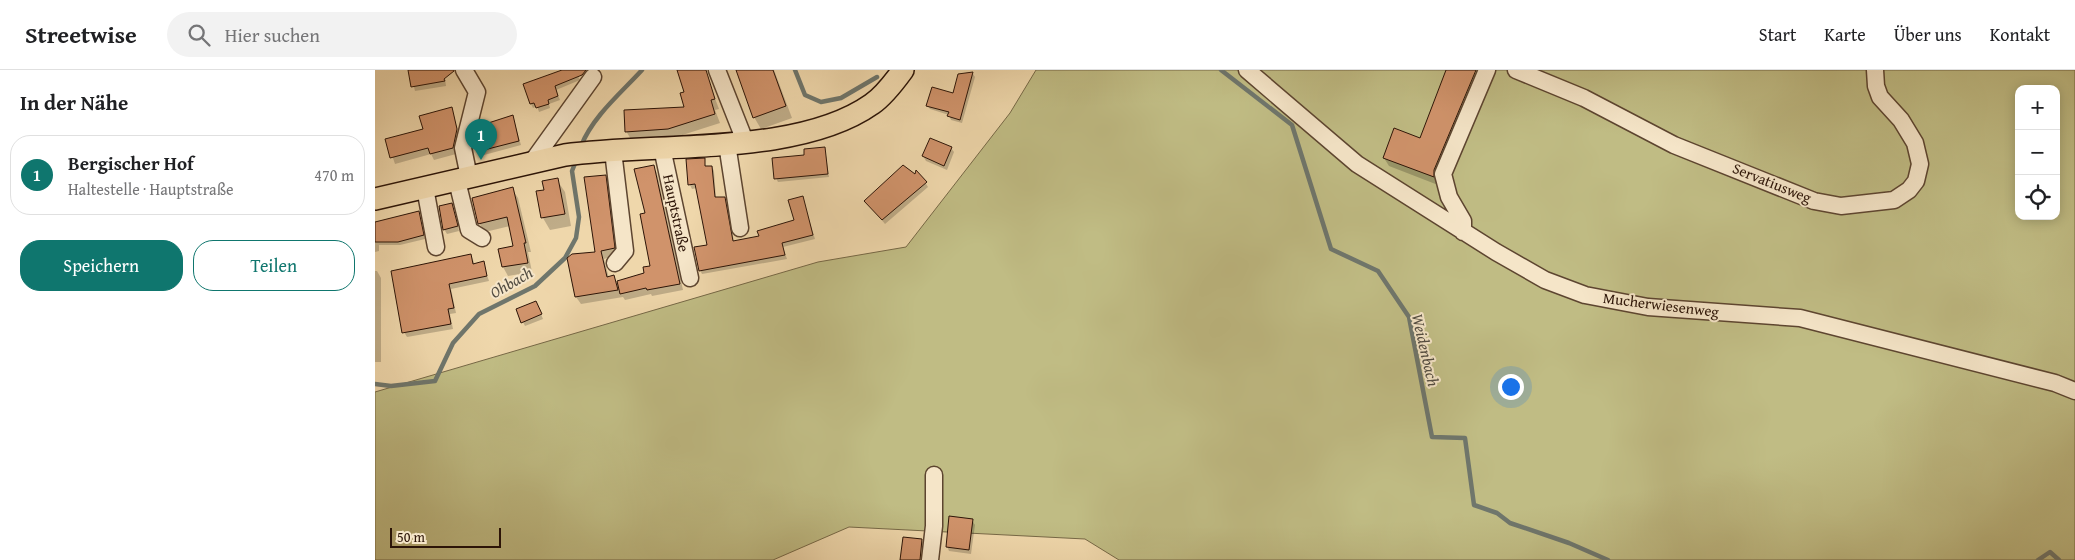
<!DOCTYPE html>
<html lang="de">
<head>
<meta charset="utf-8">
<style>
  body { margin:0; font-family:"Gentium Book Plus",serif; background:#f2f2f2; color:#202124 }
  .controls { position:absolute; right:15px; top:15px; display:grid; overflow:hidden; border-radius:10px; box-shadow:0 2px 12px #0003 }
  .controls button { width:45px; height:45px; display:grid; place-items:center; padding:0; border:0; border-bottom:1px solid #e0e0e0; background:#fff; color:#202124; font:25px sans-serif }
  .scale { position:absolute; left:15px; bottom:12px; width:111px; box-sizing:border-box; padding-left:5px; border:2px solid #2c1407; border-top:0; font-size:14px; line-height:18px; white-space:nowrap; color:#2c1407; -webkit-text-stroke:4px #f5e5c8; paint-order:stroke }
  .you { position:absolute; left:1135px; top:316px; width:18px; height:18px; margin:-12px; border:4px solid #fff; border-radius:50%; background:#1a73e8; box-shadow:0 0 0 8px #1a73e833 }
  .badge { display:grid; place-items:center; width:32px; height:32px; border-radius:50%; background:#0f766e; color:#fff; font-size:16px; font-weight:700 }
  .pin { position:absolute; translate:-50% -41px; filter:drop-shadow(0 1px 2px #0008) }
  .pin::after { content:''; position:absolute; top:26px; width:18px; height:15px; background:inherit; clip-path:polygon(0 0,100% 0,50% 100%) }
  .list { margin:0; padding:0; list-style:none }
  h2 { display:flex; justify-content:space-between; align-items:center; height:65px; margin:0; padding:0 20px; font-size:21px }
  h2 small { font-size:16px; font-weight:400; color:#757577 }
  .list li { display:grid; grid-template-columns:32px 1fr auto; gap:15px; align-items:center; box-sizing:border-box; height:80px; margin:0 10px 10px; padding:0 10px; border:1px solid #e0e0e0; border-radius:20px }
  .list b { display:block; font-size:19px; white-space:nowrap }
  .list p { margin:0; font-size:16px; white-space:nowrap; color:#757577 }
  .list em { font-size:16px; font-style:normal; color:#757577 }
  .actions { display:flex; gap:10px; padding:15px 20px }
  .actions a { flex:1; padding:11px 0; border:1px solid #0f766e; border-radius:20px; text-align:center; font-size:18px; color:#0f766e }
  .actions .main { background:#0f766e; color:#fff }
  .icon { flex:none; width:28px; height:28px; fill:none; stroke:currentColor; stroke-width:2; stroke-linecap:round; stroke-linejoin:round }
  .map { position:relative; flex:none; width:1700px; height:490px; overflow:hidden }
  header { display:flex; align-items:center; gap:30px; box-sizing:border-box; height:70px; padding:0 25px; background:#fff; border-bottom:1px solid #e0e0e0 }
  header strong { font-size:24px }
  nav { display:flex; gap:28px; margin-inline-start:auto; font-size:18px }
  .search { width:350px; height:45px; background:#f2f2f2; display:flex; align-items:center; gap:12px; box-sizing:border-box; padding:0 18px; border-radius:28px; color:#757577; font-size:19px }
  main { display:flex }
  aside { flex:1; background:#fff }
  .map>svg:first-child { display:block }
</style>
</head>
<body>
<header>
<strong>Streetwise</strong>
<div class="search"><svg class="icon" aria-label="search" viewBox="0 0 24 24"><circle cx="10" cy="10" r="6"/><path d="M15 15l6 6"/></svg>Hier suchen</div>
<nav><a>Start</a><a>Karte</a><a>Über uns</a><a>Kontakt</a></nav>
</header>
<main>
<aside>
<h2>In der Nähe<small></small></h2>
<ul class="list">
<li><span class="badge">1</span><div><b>Bergischer Hof</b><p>Haltestelle · Hauptstraße</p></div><em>470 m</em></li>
</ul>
<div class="actions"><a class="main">Speichern</a><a>Teilen</a></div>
</aside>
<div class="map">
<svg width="1700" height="490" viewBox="0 0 1700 490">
  <rect width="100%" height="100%" fill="#efd7ab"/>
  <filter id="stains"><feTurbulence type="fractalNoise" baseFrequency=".004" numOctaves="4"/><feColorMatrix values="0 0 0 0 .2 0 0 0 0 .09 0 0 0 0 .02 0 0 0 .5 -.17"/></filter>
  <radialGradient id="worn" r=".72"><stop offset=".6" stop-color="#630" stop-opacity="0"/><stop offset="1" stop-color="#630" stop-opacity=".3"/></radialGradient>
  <path fill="#c0bc84" stroke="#766846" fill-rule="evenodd" d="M661,0h1039v490h-956l-34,-21 -236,-12 -76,33h-398v-168l443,-130 88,-15 104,-134zM1644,19h37v127h-37z"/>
  <path fill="#0003" d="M35,0h34l2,16 -31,5z
    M189,0l25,2 -11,4 2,4 -24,10 4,10 -11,4 1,4 -11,4 -2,-6 -4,2 -2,-4z
    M303,0l27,2 14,37 -4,1 5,13 -47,15 -41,3 -6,-10 60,-23v-16z
    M363,0h36l18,48 -31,11 -7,-12z
    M1073,0h25l7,10 -42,105 -49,-19 -5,-8 37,-18z
    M598,4l2,3 -13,46 -11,-3 -2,-5 -19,-6 -3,-4 27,-10z
    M76,39l9,27 -4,18 -22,6 -3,-6 -36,10 -8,-24 37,-10z
    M139,51l7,24 -37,10 -4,-9h-2l-2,-4z
    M450,78l4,29 -51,5 -2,-4 30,-22z
    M576,78l3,4 -7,18 -21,-9 -3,-5z
    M329,90l2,8 6,-1 2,4 2,27h8l3,4 7,40 26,-5 36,-16 6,-24 13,42 -32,8 4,12 -85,15 -2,-4 8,-24 -11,-58 -5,1 -2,-4z
    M278,96l4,7 26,117 -31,6 -1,-2 -26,6 -2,-3 -42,7 -5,-7 20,-44 9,-77 4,7 9,72 -14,4 5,19 4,-1 4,6 28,-9 6,-7 -4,-53z
    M182,110l8,12 6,34 -21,4 -7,-12 -5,-26 7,-1z
    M550,112l3,5 -43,37 -19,-23z
    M137,119l6,9 13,54h-3l4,20 -24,4 -5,-9 -3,-17 14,-3 -4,-21 -25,6 -6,-9z
    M76,134l8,27 -12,3 -3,-5z
    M44,143l6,26 -25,6h-21v6l-4,1v-30z
    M96,185l4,10 8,-2 6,18 -38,8 5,24 -6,1 3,15 -46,8 -3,-5z
    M0,201h2l4,7v84h-6z
    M163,237l5,12 -18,7 -2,-4z
    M597,450l3,5 -4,29 -22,-3 -2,-5z
    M547,470l2,5 -1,15h-22z"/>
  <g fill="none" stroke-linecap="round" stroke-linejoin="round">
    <path stroke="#6f766c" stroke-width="4.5" d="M420,0l10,25 16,7 20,-4 36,-21
      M846,0l71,55 39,124 47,22 31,46 23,120 33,1 9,67 23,8 13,10 59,20 39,17
      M206,76c12,-30 40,-53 61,-76
      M0,314l16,2 44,-5 18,-38 26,-29 56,-28 30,-28 11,-20 3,-21 -7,-46 4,-10
      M1663,490l12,-8 9,8"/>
  </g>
  <path fill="#d0936b" stroke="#2c1407" d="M33,0h46v1l-10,8 1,2 -34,6z
    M187,0h24l-4,5 -27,11 3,10 -10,4 1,4 -13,4 -2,-5 -4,1 -7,-20z
    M302,0h29l9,29 -4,1 4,14 -47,15 -43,3 -1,-22 60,-3 -4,-14 4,-1z
    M361,0h37l13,36 -33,12z
    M1071,0h30l-42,100v7l-51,-19 11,-30 26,10z
    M598,2l-13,48 -13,-4 2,-4 -23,-6 6,-19 21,6 5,-19z
    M77,37l5,22 -4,19 -23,6 -2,-6 -38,10 -5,-19 38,-10 -4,-13z
    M138,45l6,26 -39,10 -2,-9 -3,1 4,-17z
    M555,68l22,9 -8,19 -22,-10z
    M450,77l3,27 -54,5 -2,-21 32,-3v-6z
    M330,88v8h7l3,31h10l8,44 26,-5 -2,-5 37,-11 -6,-20 15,-4 10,39 -31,8 3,12 -86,16 -5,-24 13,-2 -12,-61 -7,1 -2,-26z
    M279,95l26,119 -33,6 -1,-2 -26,6 -3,-13 27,-8 -1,-6 7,-1 -10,-52 5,-1 -11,-44z
    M528,95l12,9 1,-4 11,12 -45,38 -18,-19z
    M231,105l9,73 -14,3 6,26 7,-2 4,15 -43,7 -8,-39 5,-4 23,-2 -11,-75z
    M183,108l7,36 -24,4 -5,-27 8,-1 -2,-9z
    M138,117l13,56h-2l4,20 -26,4 -4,-18 15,-3 -6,-29 -29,7 -6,-26z
    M77,133l6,23 -15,4 -4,-24z
    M44,141l5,24 -26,7h-23v-20z
    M96,184l2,10 11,-3 3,15 -38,8 5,24 -6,1 3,15 -49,9 -11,-62z
    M161,231l6,13 -21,9 -5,-14z
    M574,446l24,3 -4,31 -23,-3z
    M528,467l19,2 -2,21h-20z"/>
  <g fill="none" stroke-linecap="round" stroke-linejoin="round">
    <g stroke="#5d4530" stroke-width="19">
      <path id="minor" d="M89,0l13,22 -14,56 6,29
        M342,0l28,71
        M872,0l110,94 139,88 49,28 40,15 63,12 152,11 255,65 20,8
        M1141,0l68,28 90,47 140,56 27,5 53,-6 15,-10 7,-9 4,-17 -5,-21 -14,-23 -21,-23 -4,-11 -1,-16
        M352,74l13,84
        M287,78l28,130
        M238,81l12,100 -10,12
        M157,92l61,-85
        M82,111l12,49 13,8
        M50,118l11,59
        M1088,162v-11l-14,-24 -6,-23 44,-104
        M555,490l4,-34v-51"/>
    </g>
    <g stroke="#2c1407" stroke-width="24">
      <path id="major" d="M0,129l190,-44c90,-13 232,2 307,-51 12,-8 23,-23 31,-34"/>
    </g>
    <use href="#minor" stroke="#f5e5c8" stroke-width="16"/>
    <use href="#major" stroke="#efd7ab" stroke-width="21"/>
  </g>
  <g text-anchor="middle" stroke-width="4" stroke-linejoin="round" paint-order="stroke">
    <g font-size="15" fill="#2c1407" stroke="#f5e5c8">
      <text transform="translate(1397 113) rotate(22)" y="5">Servatiusweg</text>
      <text transform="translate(301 143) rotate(78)" y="5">Hauptstraße</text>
      <text transform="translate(1286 235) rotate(7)" y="5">Mucherwiesenweg</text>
    </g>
    <g font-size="16" font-style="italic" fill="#534d42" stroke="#f5e5c8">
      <text transform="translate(136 212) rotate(-30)" y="6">Ohbach</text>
      <text transform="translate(1051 280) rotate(77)" y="6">Weidenbach</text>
    </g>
  </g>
  <rect width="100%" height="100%" filter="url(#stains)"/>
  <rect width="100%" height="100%" fill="url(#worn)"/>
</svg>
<div class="controls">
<button>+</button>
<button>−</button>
<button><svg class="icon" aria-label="locate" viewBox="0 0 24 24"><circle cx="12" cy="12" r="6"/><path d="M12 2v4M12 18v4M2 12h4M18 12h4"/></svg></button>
</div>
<div class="scale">50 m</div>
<div class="you"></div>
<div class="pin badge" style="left:106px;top:90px">1</div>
</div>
</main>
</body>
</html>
